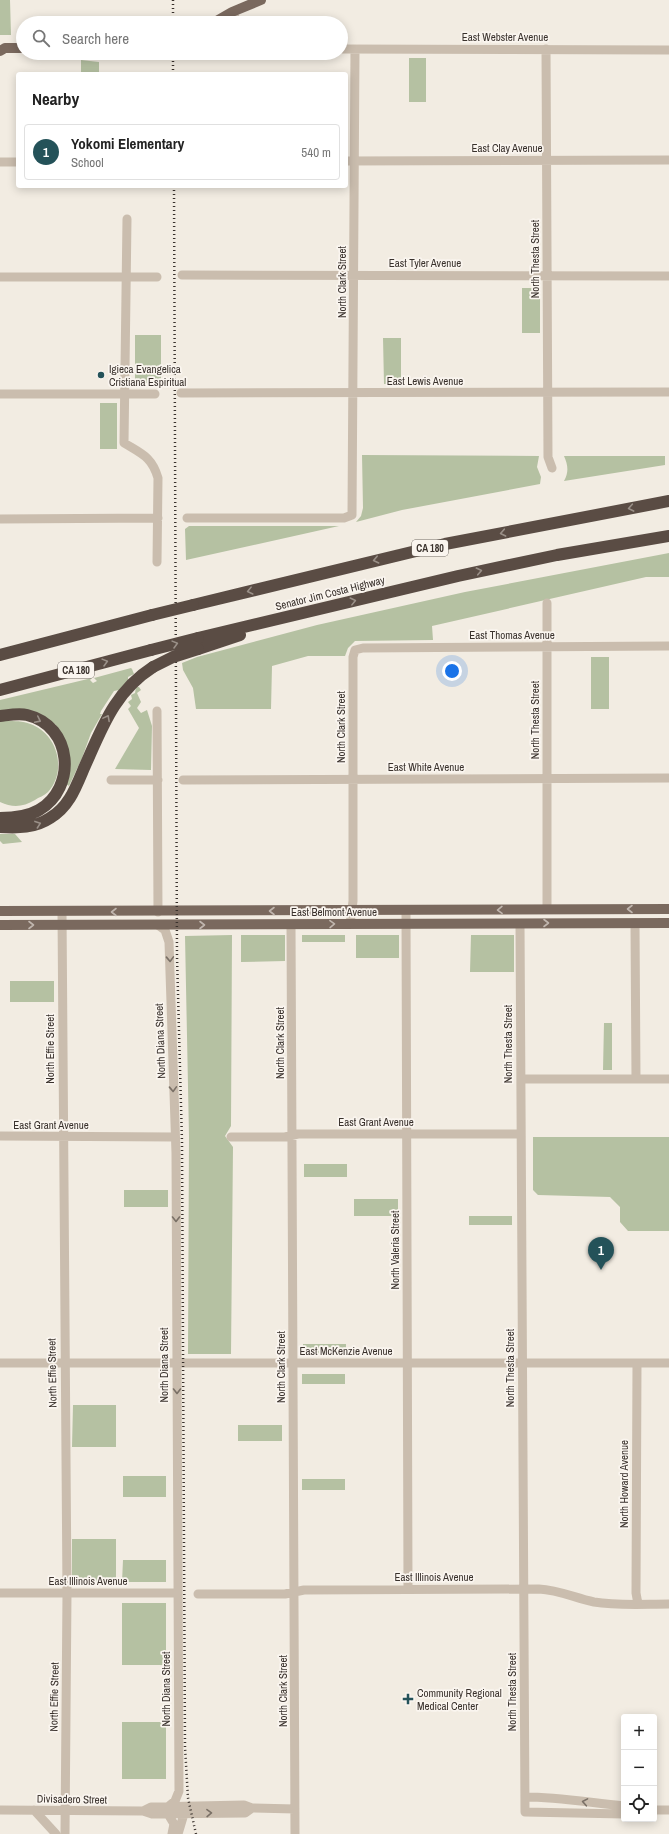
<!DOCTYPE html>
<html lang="en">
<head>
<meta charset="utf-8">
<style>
  body { margin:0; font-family:"Archivo Narrow",sans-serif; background:#f6f6f6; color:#222 }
  .controls { position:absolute; right:12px; bottom:12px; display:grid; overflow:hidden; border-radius:4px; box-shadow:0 2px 10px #0003 }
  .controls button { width:36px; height:36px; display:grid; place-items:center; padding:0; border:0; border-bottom:1px solid #e0e0e0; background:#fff; color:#222; font:20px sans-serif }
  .you { position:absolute; left:452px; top:671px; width:14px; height:14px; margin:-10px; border:3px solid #fff; border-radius:50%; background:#1a73e8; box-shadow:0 0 0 6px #1a73e833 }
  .badge { display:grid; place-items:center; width:26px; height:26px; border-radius:50%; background:#245259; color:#fff; font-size:13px; font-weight:700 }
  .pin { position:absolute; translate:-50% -33px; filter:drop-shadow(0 1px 2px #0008) }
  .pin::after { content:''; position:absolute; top:21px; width:14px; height:12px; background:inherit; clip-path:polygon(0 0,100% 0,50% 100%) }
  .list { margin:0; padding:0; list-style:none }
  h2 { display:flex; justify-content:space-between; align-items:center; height:52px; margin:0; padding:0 16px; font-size:17px }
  h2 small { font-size:13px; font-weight:400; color:#767676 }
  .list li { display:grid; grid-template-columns:26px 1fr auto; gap:12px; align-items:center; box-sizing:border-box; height:56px; margin:0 8px 8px; padding:0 8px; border:1px solid #e0e0e0; border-radius:4px }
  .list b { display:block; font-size:15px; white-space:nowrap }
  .list p { margin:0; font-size:13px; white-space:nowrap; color:#767676 }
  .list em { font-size:13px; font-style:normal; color:#767676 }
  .icon { flex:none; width:22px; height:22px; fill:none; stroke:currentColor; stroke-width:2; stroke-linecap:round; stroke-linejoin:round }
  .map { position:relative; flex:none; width:669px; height:1834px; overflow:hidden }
  .search { position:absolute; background:#fff; box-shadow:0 2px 10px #0003; left:16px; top:16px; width:332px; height:44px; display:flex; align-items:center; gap:10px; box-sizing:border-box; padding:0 14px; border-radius:22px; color:#767676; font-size:15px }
  .panel { position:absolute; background:#fff; box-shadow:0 2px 10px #0003; left:16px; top:72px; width:332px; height:116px; border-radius:4px }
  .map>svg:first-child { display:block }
</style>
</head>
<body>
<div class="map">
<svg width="669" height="1834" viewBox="0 0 669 1834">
  <rect width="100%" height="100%" fill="#f2ece2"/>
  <path fill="#b5c1a2" d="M0,0h10l1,35h-11z
    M409,58h17v44h-17z
    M81,60l18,2v12h-18z
    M522,288h18v45h-18z
    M135,335h26v48h-26z
    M383,338h18v46h-17z
    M100,403h17v46h-17z
    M362,455l177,1 -2,11 4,10 -1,7 -138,26 -46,12 5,-6 2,-8z
    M564,456h101v9l-101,16c5,-9 4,-16 0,-25z
    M189,526h150l-153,34 -1,-31z
    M669,553v24h-23l-214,49 1,14 -78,1 -7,7 -3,8h-37l-36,10 -1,43h-75l-3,-21 -10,-18 -1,-7 15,-6 120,-32 148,-33z
    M591,657h18v52h-18z
    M131,668l1,1 2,5 -6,3v4l-9,9 -5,1 -13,20 -1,3h2l-11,19 -9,25 -13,28 -3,-2 -12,-58 2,-1 -6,-4 -50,-10v-11l92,-22 -2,2 3,3 4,-2 -3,-3z
    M136,687h3l2,3 -4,3 4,9 -4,6 4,5 6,-3 5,16 -1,44 -36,-1 24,-41 -11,-19 3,-3 -3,-4 4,-3 -1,-4 4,-2z
    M0,721c11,0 23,-1 33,4 25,11 34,46 15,67 -4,4 -9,5 -13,8 -12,7 -22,8 -35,2z
    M0,834h15l7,8 -19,2 -3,-3z
    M232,935l-1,191 -6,10 8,11 -2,207h-43l1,-218 -4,-200z
    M241,935h44v26l-44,1z
    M302,935h43v7h-43z
    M356,935h43v23h-43z
    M471,935h43v37h-44z
    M10,981h44v21h-44z
    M604,1023h8v47h-9z
    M533,1137h136v94h-41l-8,-9v-15l-10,-10 -72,-2 -5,-5z
    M304,1164h43v13h-43z
    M124,1190h44v17h-44z
    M354,1199h44v17h-44z
    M469,1216h43v9h-43z
    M303,1344h43v10h-43z
    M302,1374h43v10h-43z
    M73,1405h43v42h-44z
    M238,1425h44v16h-44z
    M123,1476h43v21h-43z
    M302,1479h43v11h-43z
    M72,1539h44v43h-44z
    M123,1560h43v22h-44z
    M122,1603h44v62h-44z
    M122,1722h44v57h-44z"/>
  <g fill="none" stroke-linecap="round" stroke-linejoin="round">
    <path stroke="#cabdae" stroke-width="9" d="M232,12l6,11
      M341,49l328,1
      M546,49l2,408 4,11
      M346,161l323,-1
      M0,162h18
      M127,219l-3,224c18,11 28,14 34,35l-1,84
      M182,275l487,1
      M0,277h157
      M181,393l488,-1
      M0,394h155
      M187,518h157l8,-3 3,-465
      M0,519l158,-1
      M157,711l1,201
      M111,780h47
      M183,780l486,-2
      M547,909v-306
      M406,911l2,678
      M62,912l5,681 -2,241
      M635,923l1,156
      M350,924l3,-23v-244l2,-7 8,-2 306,-2
      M520,924l5,888 99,2
      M158,925l7,5 4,12 7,211 3,638 -4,10 -6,5
      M291,925l4,909
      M521,1079h148
      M0,1136l175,1
      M231,1137h54l13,-3h223
      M0,1363h669
      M637,1363l-1,230 2,11
      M0,1593h177
      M198,1594h87l19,-4 235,-1c20,1 36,9 55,13 24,4 50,2 75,2
      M525,1797c34,0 66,6 99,9
      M0,1810l143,1 9,3 93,-1 7,-5
      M34,1810l22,24
      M654,1810h15
      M143,1811l8,-4 93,-2 8,3 43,1
      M168,1814l6,10 -2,10
      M178,1834l6,-20"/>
    <path stroke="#7a695e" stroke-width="10" d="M213,23l19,-11 29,-12
      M0,51l5,-3h18
      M141,53l6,2 19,-2
      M0,911l669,-2
      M0,925l669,-2"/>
    <path stroke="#5a4c44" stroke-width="12" d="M193,605l252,-61 224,-43
      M198,638l260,-62 99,-21 112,-19
      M198,649l42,-14
      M0,655l152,-40
      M0,690l151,-40
      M0,716c9,-1 19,-3 27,-1 46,11 50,73 12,95 -12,7 -26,8 -39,8
      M0,827c18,1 35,1 50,-9 19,-11 26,-31 34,-50 18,-40 30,-76 69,-101"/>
    <path stroke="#39312c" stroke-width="2.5" stroke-dasharray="1 3" stroke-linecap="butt" d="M173,0v23
      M173,53v21
      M174,186l3,770 5,186 3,605 3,51 8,36"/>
    <path stroke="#5a4c44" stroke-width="12" d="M152,615l41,-10
      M151,650l47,-12
      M153,667l20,-10 25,-8"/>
  </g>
  <defs><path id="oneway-chevron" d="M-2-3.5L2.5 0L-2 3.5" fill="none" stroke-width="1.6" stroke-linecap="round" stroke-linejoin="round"/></defs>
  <g stroke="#9a9088">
    <use href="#oneway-chevron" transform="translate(631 508) rotate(169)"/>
    <use href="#oneway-chevron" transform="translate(503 533) rotate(169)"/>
    <use href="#oneway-chevron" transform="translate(376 560) rotate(167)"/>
    <use href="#oneway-chevron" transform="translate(479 571) rotate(-12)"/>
    <use href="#oneway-chevron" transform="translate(250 591) rotate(166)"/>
    <use href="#oneway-chevron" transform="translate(353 601) rotate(-14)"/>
    <use href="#oneway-chevron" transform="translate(175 644) rotate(-15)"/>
    <use href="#oneway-chevron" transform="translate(105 662) rotate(-15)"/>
    <use href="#oneway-chevron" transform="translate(107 718) rotate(-62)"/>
    <use href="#oneway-chevron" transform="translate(38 720) rotate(26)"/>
    <use href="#oneway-chevron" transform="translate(38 824) rotate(-20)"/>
  </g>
  <g stroke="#c0b6ae">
    <use href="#oneway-chevron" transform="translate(630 909) rotate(180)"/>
    <use href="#oneway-chevron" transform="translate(500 910) rotate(179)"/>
    <use href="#oneway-chevron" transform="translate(272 911) rotate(180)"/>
    <use href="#oneway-chevron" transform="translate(114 912) rotate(180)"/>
    <use href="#oneway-chevron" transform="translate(546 923)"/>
    <use href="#oneway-chevron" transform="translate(332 924) rotate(-1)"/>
    <use href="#oneway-chevron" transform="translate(31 925)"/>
    <use href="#oneway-chevron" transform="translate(202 925)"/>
  </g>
  <g stroke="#7a7066">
    <use href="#oneway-chevron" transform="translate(170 959) rotate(88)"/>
    <use href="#oneway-chevron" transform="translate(173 1089) rotate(88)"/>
    <use href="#oneway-chevron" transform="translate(176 1219) rotate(90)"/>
    <use href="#oneway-chevron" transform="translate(177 1391) rotate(90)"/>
    <use href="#oneway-chevron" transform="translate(585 1802) rotate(-170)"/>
    <use href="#oneway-chevron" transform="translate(209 1813) rotate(-1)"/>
  </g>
  <g fill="#245259" stroke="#faf5ef" stroke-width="1.5">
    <circle cx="101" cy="375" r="4"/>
    <path d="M406 1693h4v4h4v4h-4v4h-4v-4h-4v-4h4z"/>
  </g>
  <g text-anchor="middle" stroke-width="3.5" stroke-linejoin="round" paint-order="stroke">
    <g fill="#faf5ef" stroke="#736c66" stroke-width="1">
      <rect x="412" y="540" width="36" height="16" rx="3"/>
      <rect x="58" y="662" width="36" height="16" rx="3"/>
    </g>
    <g font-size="10" font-weight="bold" fill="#39312c">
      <text x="430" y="552">CA 180</text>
      <text x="76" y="674">CA 180</text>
    </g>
    <g font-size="11" fill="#39312c" stroke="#faf5ef">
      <text x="505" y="41">East Webster Avenue</text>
      <text x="507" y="152">East Clay Avenue</text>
      <text transform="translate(535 259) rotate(-90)" y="4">North Thesta Street</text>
      <text x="425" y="267">East Tyler Avenue</text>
      <text transform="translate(342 282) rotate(-90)" y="4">North Clark Street</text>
      <text x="425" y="385">East Lewis Avenue</text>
      <text transform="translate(330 593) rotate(-14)" y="4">Senator Jim Costa Highway</text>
      <text x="512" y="639">East Thomas Avenue</text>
      <text transform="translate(535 720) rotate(-90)" y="4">North Thesta Street</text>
      <text transform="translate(341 727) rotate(-90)" y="4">North Clark Street</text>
      <text x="426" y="771">East White Avenue</text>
      <text x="334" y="916">East Belmont Avenue</text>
      <text transform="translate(160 1041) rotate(-92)" y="4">North Diana Street</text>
      <text transform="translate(280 1043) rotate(-90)" y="4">North Clark Street</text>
      <text transform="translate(508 1044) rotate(-90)" y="4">North Thesta Street</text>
      <text transform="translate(50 1049) rotate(-90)" y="4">North Effie Street</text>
      <text x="376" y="1126">East Grant Avenue</text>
      <text x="51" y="1129">East Grant Avenue</text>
      <text transform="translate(395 1250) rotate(-90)" y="4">North Valeria Street</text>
      <text x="346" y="1355">East McKenzie Avenue</text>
      <text transform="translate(164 1365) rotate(-90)" y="4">North Diana Street</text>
      <text transform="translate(281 1367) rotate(-90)" y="4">North Clark Street</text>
      <text transform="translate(510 1368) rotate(-90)" y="4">North Thesta Street</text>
      <text transform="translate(52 1373) rotate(-91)" y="4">North Effie Street</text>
      <text transform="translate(624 1484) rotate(-90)" y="4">North Howard Avenue</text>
      <text x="434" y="1581">East Illinois Avenue</text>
      <text x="88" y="1585">East Illinois Avenue</text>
      <text transform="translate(166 1689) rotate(-90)" y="4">North Diana Street</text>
      <text transform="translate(283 1691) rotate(-90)" y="4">North Clark Street</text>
      <text transform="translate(512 1692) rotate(-90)" y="4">North Thesta Street</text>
      <text transform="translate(54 1697) rotate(-89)" y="4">North Effie Street</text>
      <text transform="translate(72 1799) rotate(1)" y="4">Divisadero Street</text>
    </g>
    <g font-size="11" fill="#39312c" stroke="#faf5ef" text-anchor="start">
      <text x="109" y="373">Igieca Evangelica<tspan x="109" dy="13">Cristiana Espiritual</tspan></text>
      <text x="417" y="1697">Community Regional<tspan x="417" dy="13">Medical Center</tspan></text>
    </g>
  </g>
</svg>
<div class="controls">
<button>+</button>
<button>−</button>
<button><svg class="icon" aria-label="locate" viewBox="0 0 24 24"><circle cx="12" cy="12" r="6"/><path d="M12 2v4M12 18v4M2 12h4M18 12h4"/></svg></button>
</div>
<div class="you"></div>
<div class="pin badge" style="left:601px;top:1270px">1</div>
<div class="search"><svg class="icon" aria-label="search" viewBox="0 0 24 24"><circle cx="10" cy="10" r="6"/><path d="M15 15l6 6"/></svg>Search here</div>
<section class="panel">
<h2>Nearby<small></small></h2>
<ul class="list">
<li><span class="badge">1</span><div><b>Yokomi Elementary</b><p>School</p></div><em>540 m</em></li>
</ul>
</section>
</div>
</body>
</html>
